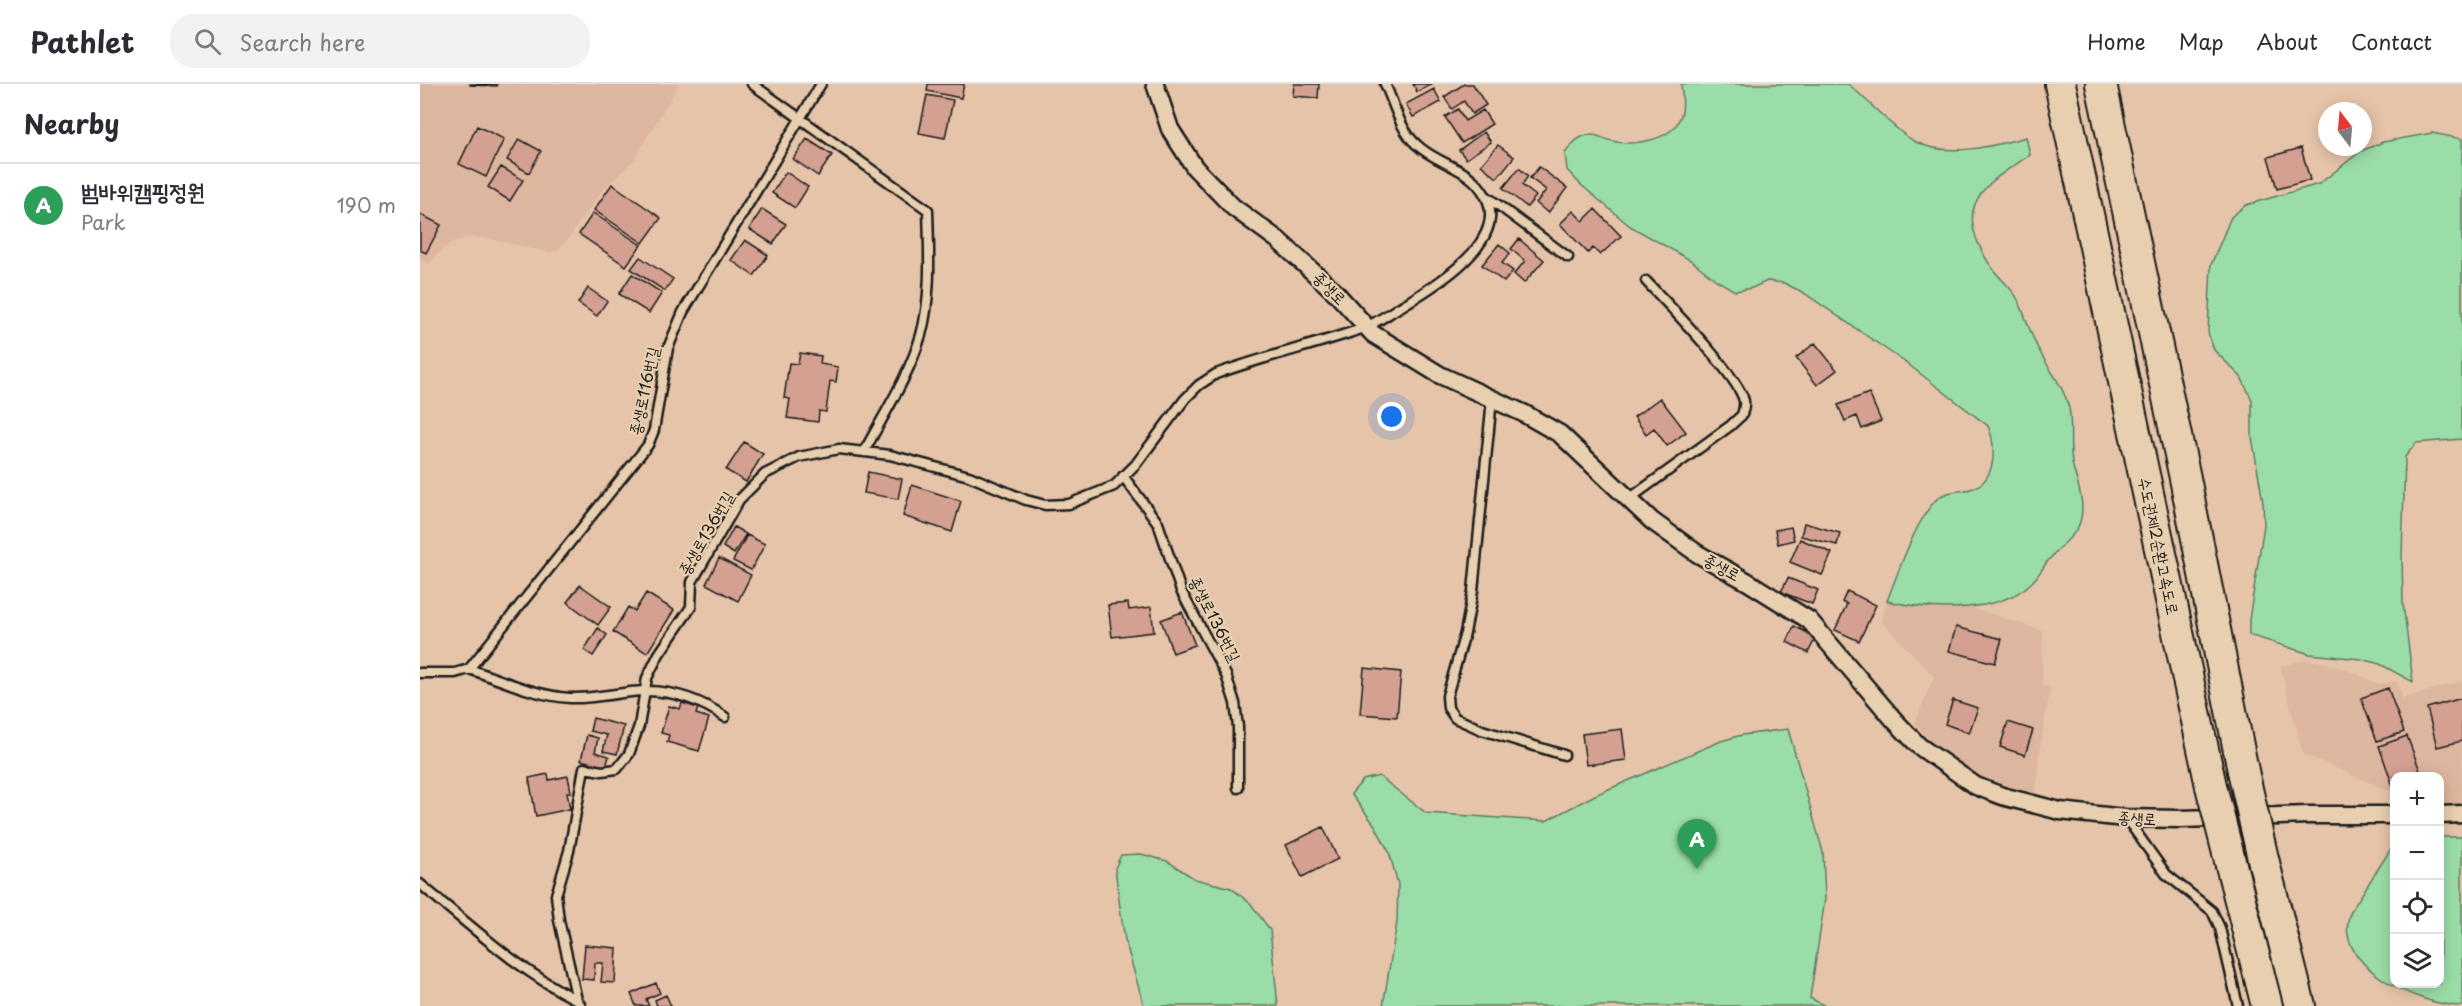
<!DOCTYPE html>
<html lang="en">
<head>
<meta charset="utf-8">
<style>
  body { margin:0; font-family:"Playpen Sans","Poor Story",sans-serif; background:#f2f2f3; color:#2b2b33 }
  .controls { position:absolute; right:18px; bottom:18px; display:grid; overflow:hidden; border-radius:12px; box-shadow:0 3px 15px #0003 }
  .controls button { width:54px; height:54px; display:grid; place-items:center; padding:0; border:0; border-bottom:2px solid #e1e1e2; background:#fff; color:#2b2b33; font:30px sans-serif }
  .compass { position:absolute; left:1898px; top:18px; width:54px; height:54px; border-radius:50%; background:#fff; box-shadow:0 3px 15px #0003; rotate:344deg }
  .you { position:absolute; left:972px; top:333px; width:21px; height:21px; margin:-15px; border:4px solid #fff; border-radius:50%; background:#1a73e8; box-shadow:0 0 0 9px #1a73e833 }
  .badge { display:grid; place-items:center; width:39px; height:39px; border-radius:50%; background:#d1495b; color:#fff; font-size:20px; font-weight:700 }
  .pin { position:absolute; translate:-50% -50px; filter:drop-shadow(0 2px 3px #0008) }
  .pin::after { content:''; position:absolute; top:32px; width:21px; height:18px; background:inherit; clip-path:polygon(0 0,100% 0,50% 100%) }
  .list { margin:0; padding:0; list-style:none }
  h2 { display:flex; justify-content:space-between; align-items:center; height:78px; margin:0; padding:0 24px; font-size:26px }
  h2 small { font-size:20px; font-weight:400; color:#7c7c81 }
  .list li { display:grid; grid-template-columns:39px 1fr auto; gap:18px; align-items:center; box-sizing:border-box; height:84px; padding:0 24px; border-top:2px solid #e1e1e2 }
  .list b { display:block; font-size:22px; white-space:nowrap }
  .list p { margin:0; font-size:20px; white-space:nowrap; color:#7c7c81 }
  .list em { font-size:20px; font-style:normal; color:#7c7c81 }
  .icon { flex:none; width:33px; height:33px; fill:none; stroke:currentColor; stroke-width:2; stroke-linecap:round; stroke-linejoin:round }
  .map { position:relative; flex:none; width:2042px; height:922px; overflow:hidden }
  header { display:flex; align-items:center; gap:36px; box-sizing:border-box; height:84px; padding:0 30px; background:#fff; border-bottom:2px solid #e1e1e2 }
  header strong { font-size:28px }
  nav { display:flex; gap:33px; margin-inline-start:auto; font-size:21px }
  .search { width:420px; height:54px; background:#f2f2f3; display:flex; align-items:center; gap:15px; box-sizing:border-box; padding:0 21px; border-radius:24px; color:#7c7c81; font-size:22px }
  main { display:flex }
  aside { flex:1; background:#fff }
  .map>svg:first-child { display:block }
</style>
</head>
<body>
<header>
<strong>Pathlet</strong>
<div class="search"><svg class="icon" aria-label="search" viewBox="0 0 24 24"><circle cx="10" cy="10" r="6"/><path d="M15 15l6 6"/></svg>Search here</div>
<nav><a>Home</a><a>Map</a><a>About</a><a>Contact</a></nav>
</header>
<main>
<aside>
<h2>Nearby<small></small></h2>
<ul class="list">
<li><span class="badge" style="background:#2e9e5b">A</span><div><b>범바위캠핑정원</b><p>Park</p></div><em>190 m</em></li>
</ul>
</aside>
<div class="map">
<svg width="2042" height="922" viewBox="0 0 2042 922">
  <rect width="100%" height="100%" fill="#e6c4a9"/>
  <filter id="ink" filterUnits="userSpaceOnUse"><feTurbulence type="fractalNoise" baseFrequency=".0167" numOctaves="2"/><feDisplacementMap in="SourceGraphic" scale="12" xChannelSelector="R" yChannelSelector="G"/><feConvolveMatrix kernelMatrix="1 2 1 2 8 2 1 2 1" color-interpolation-filters="sRGB"/></filter>
  <g filter="url(#ink)">
    <path fill="#ddb69f" d="M0,0h259l-45,76 -32,31 -33,47 -11,12 -10,2 -63,-14h-19l-16,5 -22,21 -8,-5z
      M1467,517l63,8 16,-3 77,25 -1,54 8,3 -11,67 -4,47 -48,-14 -50,-37 -22,-28 19,-47 -53,-55z
      M1887,576l16,2 35,12 20,10 18,-3 7,17 59,-17v130l-22,-3v-32h-46v17l-91,-39 -23,-88z"/>
    <path fill="#9bdda8" stroke="#5c7c62" stroke-width="1.5" d="M1261,0h167c19,15 48,48 68,58 32,16 78,4 110,-5l4,18c-19,13 -52,30 -57,56 -4,20 11,47 23,62 7,8 16,16 21,25 9,17 13,37 23,54 10,19 24,35 29,56 4,19 -1,40 4,59 5,20 15,41 4,62 -3,6 -23,24 -30,33 -5,7 -10,16 -17,22 -33,31 -102,26 -143,17 11,-28 28,-79 48,-100 11,-12 25,-8 39,-13 23,-10 22,-43 14,-62l-79,-61 -105,-72 -20,-10 -17,-2 -15,7 -17,3 -19,-11 -24,-19 -62,-35 -50,-42 -13,-14 -2,-17c7,-9 13,-17 25,-18 7,-1 16,5 22,6 20,5 58,0 67,-21 6,-11 3,-24 2,-36z
      M2012,49l30,6v300l-46,4 -11,14 -3,98 1,49 10,78 -33,-18 -19,-5 -51,-5 -61,-19v-15l15,-95 -1,-23 -11,-65v-37l-11,-23 -27,-27 -6,-17 3,-68 20,-48 15,-12 73,-21 42,-33 22,-9z
      M1368,645l35,123 2,47 -15,99 15,8h-442l14,-84 1,-38 -9,-32 -15,-28 -23,-30 12,-14 16,-4 47,37 120,8 49,-26 126,-54 21,-6z
      M2020,753h22v169c-42,0 -134,-41 -111,-95l43,-67v140h46z
      M721,770l26,7 28,18 36,9 20,16 19,26 8,76h-134l-19,-66 -5,-33 -5,-39 6,-13z"/>
    <path fill="#d4a092" stroke="#1c1c1c" stroke-width="1.5" d="M50,0h27v2l-27,-1z
      M508,0h36l-3,14 -34,-7z
      M874,0h25l-1,14 -25,-2z
      M993,0h20l-16,8z
      M1044,0h9l13,21 -14,9 -8,-13 -12,8 -8,-12z
      M1014,5l7,13 -28,15 -7,-13z
      M507,11l26,5 -8,38 -26,-5z
      M1038,25l7,12 18,-11 9,14 -30,19 -17,-26z
      M57,42l27,13 -18,38 -27,-13z
      M1064,48l7,10 -25,17 -7,-9z
      M99,55l22,12 -12,22 -22,-13z
      M387,55l25,16 -14,21 -25,-17z
      M1078,61l16,12 -17,21 -16,-13z
      M1881,64l9,32 -33,9 -9,-32z
      M81,83l22,13 -13,21 -22,-14z
      M1119,83l28,21 -19,25 -12,-10 10,-13 -16,-12z
      M1099,84l9,8 -6,9 14,11 -9,11 -24,-19z
      M366,88l22,15 -13,21 -23,-15z
      M192,100l49,34 -18,25 -49,-33z
      M342,125l24,15 -13,20 -24,-15z
      M1175,125l26,27 -21,19 -7,-7 -5,5 -28,-29 13,-13 10,10z
      M173,129l48,32 -15,21 -47,-32z
      M0,130l21,11 -15,28 -6,-3z
      M1099,155l25,21 -20,23 -10,-9 11,-13 -14,-12z
      M325,156l23,15 -14,21 -23,-16z
      M1079,160l11,9 -8,10 11,8 -9,11 -22,-17z
      M220,173l33,22 -8,12 -34,-22z
      M212,190l30,19 -13,20 -30,-19z
      M168,204l19,13 -10,15 -19,-13z
      M1395,259l22,27 -20,15 -21,-27z
      M380,269l21,3 -1,8 18,3 -2,15 -6,-1 -4,31 -7,-1 -1,11 -31,-4 3,-19 -6,-1 5,-35 9,1z
      M1449,309l12,28 -19,8 -5,-13 -12,5 -7,-16z
      M1240,314l26,34 -19,14 -13,-18 -8,6 -12,-17z
      M324,358l19,12 -17,28 -20,-12z
      M448,388l34,7 -4,20 -34,-6z
      M492,401l49,16 -9,31 -49,-16z
      M1384,439l36,10 -3,12 -36,-9z
      M314,443l12,7 -12,20 -11,-7z
      M1371,443l3,13 -16,4 -3,-14z
      M327,451l18,9 -14,26 -18,-9z
      M1380,455l32,14 -10,22 -32,-13z
      M299,474l32,17 -13,26 -32,-17z
      M1368,494l30,12 -6,14 -31,-12z
      M160,501l31,22 -13,18 -31,-23z
      M1427,507l29,14 -17,36 -24,-11 12,-26 -5,-2z
      M226,509l28,17 -27,43 -34,-21 15,-25 7,4z
      M708,519l1,7 22,-3 3,25 -42,5 -4,-32z
      M762,528l13,33 -22,8 -12,-33z
      M1374,542l22,11 -8,16 -21,-11z
      M1536,543l46,12 -7,24 -46,-12z
      M178,544l9,7 -14,21 -9,-6z
      M944,584l37,4 -4,45 -37,-3z
      M1968,604l16,44 -27,9 -16,-43z
      M2042,614v43l-25,6 -10,-39z
      M1533,616l25,8 -9,25 -24,-9z
      M262,619l16,5 -2,6 13,4 -10,33 -32,-9 2,-7 -8,-2 8,-27 11,3z
      M173,634l31,8 -7,28 -14,-3 4,-16 -17,-4z
      M1588,638l25,8 -8,25 -25,-8z
      M1202,645l4,31 -40,5 -4,-31z
      M167,651l11,3 -3,14 14,4 -3,11 -25,-7z
      M1987,652l15,40h-28v13l-15,-43z
      M128,690l1,6 19,-4 3,16h-4l3,17 -34,7 -7,-38z
      M903,743l15,32 -36,18 -16,-32z
      M165,861l32,3 -2,35 -14,-1 2,-19h-8l-1,17 -12,-1z
      M236,899l4,10 -14,6 3,7h-13l-5,-12z
      M246,911l5,11h-14l-2,-6z"/>
    <g fill="none" stroke-linecap="round" stroke-linejoin="round">
      <g stroke="#1c1c1c" stroke-width="13">
        <path id="lane" d="M332,0l176,126c1,40 4,85 -7,125 -12,41 -37,79 -57,117
          M1066,112l82,61
          M1072,315l-19,192 -8,42 -18,63 1,12 7,10 27,12 82,25
          M703,392l35,47 23,68 45,84 9,28 3,24v61
          M1209,415l101,-73 12,-11c1,-4 3,-10 2,-14 -4,-23 -78,-99 -98,-120
          M49,585c33,11 67,27 101,29 25,1 49,-6 74,-7 29,-1 58,10 81,26
          M0,589h35l14,-4 179,-224 6,-15 14,-82 15,-36 138,-228
          M1706,734l40,56 46,37 8,17 18,78
          M0,800c50,41 99,87 157,116
          M161,922l-4,-6 -18,-80 -3,-25 13,-44 15,-83 18,3 15,-2 12,-15 10,-28 8,-48 12,-24 32,-47 1,-25 47,-82 26,-26 34,-17 40,-8 51,6 79,21 57,24 19,5 24,-1 45,-18 22,-22 49,-65 14,-14 17,-11c49,-18 100,-29 148,-46 12,-5 24,-14 36,-21 32,-19 111,-65 85,-112 -16,-29 -48,-30 -69,-51 -16,-14 -22,-41 -31,-60"/>
      </g>
      <g stroke="#1c1c1c" stroke-width="21">
        <path id="street" d="M735,0l15,45 25,39 38,39 45,33 57,52 38,42 67,41 83,38 37,21 92,87 46,33 50,28 61,38 86,101 24,25 57,40 26,10 58,15 65,7 55,1 129,-4h85
          M2020,731l22,-1"/>
      </g>
      <g stroke="#1c1c1c" stroke-width="34">
        <path id="highway" d="M1640,0l151,702
          M1681,0l84,394 58,293
          M1844,779l36,143
          M1811,781l36,141"/>
      </g>
      <use href="#lane" stroke="#e7cfaf" stroke-width="8"/>
      <use href="#street" stroke="#e7cfaf" stroke-width="16"/>
      <use href="#highway" stroke="#e7cfaf" stroke-width="30"/>
      <g stroke="#1c1c1c" stroke-width="34" stroke-linecap="butt">
        <path id="highway-bridge" d="M1823,687l21,92
          M1791,702l20,79"/>
      </g>
      <use href="#highway-bridge" stroke="#e7cfaf" stroke-width="30"/>
    </g>
  </g>
  <g text-anchor="middle" stroke-width="4.5" stroke-linejoin="round" paint-order="stroke">
    <g font-size="16" fill="#1c1c1c" stroke="#e7cfaf">
      <text transform="translate(910 204) rotate(45)" y="6">종생로</text>
      <text transform="translate(224 307) rotate(-78)" y="6">종생로116번길</text>
      <text transform="translate(286 449) rotate(-60)" y="6">종생로136번길</text>
      <text transform="translate(1739 462) rotate(78)" y="6">수도권제2순환고속도로</text>
      <text transform="translate(1302 483) rotate(29)" y="6">종생로</text>
      <text transform="translate(795 535) rotate(63)" y="6">종생로136번길</text>
      <text transform="translate(1717 734) rotate(3)" y="6">종생로</text>
    </g>
  </g>
</svg>
<div class="controls">
<button>+</button>
<button>−</button>
<button><svg class="icon" aria-label="locate" viewBox="0 0 24 24"><circle cx="12" cy="12" r="6"/><path d="M12 2v4M12 18v4M2 12h4M18 12h4"/></svg></button>
<button><svg class="icon" aria-label="layers" viewBox="0 0 24 24"><path d="M12 4l9 5-9 5-9-5zM3 14l9 5 9-5"/></svg></button>
</div>
<svg class="compass" viewBox="-18 -18 36 36"><path d="M0-13l5 13h-10z" fill="#e53935"/><path d="M0 13l5-13h-10z" fill="#7c7c81"/></svg>
<div class="you"></div>
<div class="pin badge" style="left:1277px;top:785px;background:#2e9e5b">A</div>
</div>
</main>
</body>
</html>
